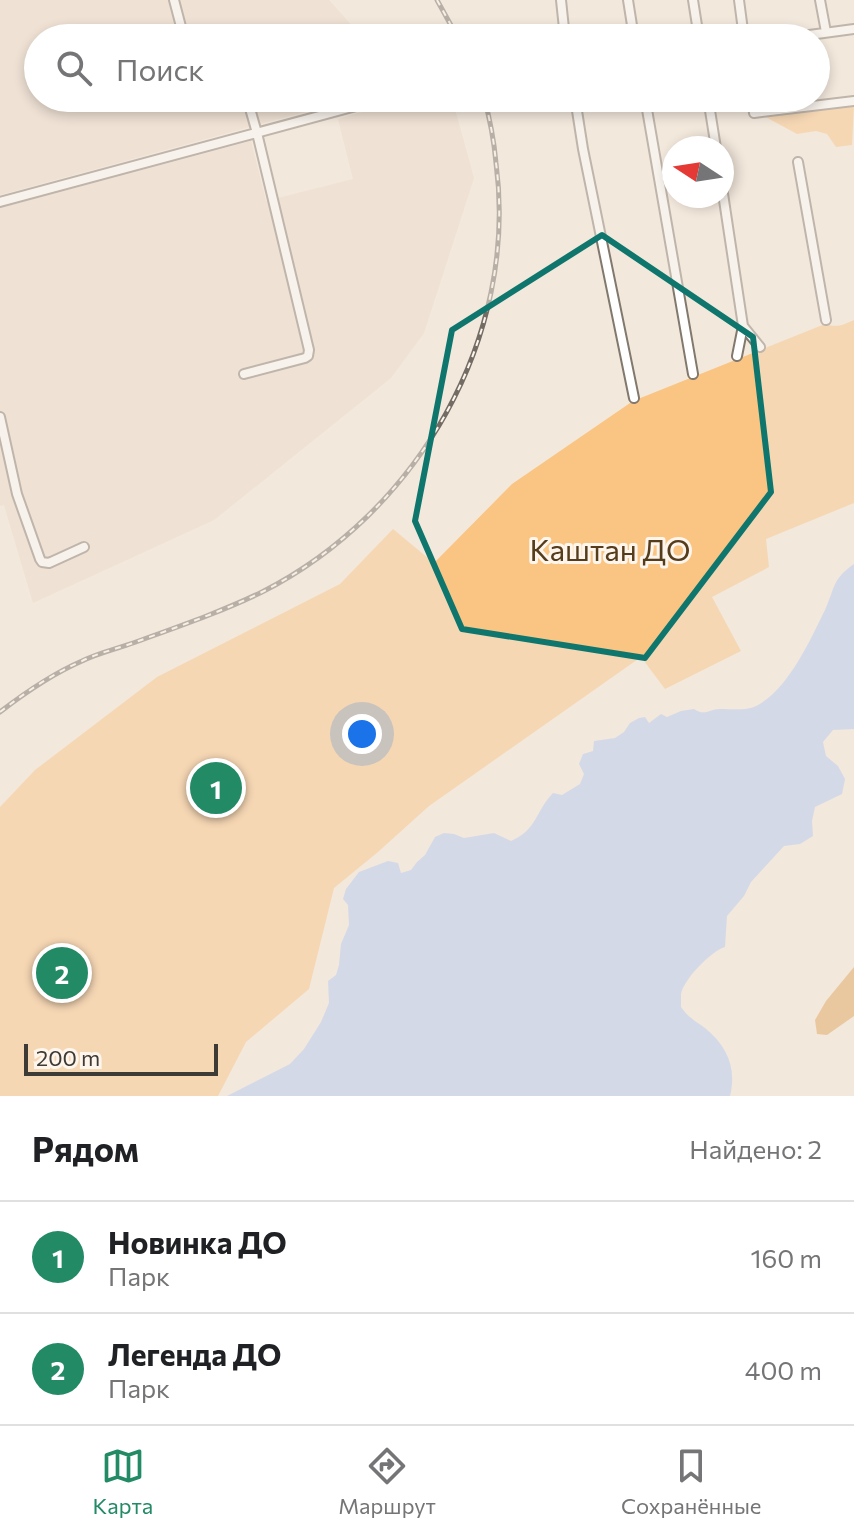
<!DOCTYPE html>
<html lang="ru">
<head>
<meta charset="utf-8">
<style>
  body { margin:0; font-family:Commissioner,sans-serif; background:#f2f2f2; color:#202124 }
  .compass { position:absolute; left:662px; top:136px; width:72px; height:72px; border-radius:50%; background:#fff; box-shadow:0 4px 12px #0003; rotate:282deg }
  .scale { position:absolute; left:24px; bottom:20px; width:194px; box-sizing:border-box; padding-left:8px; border:4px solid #3e3a35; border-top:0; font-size:22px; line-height:28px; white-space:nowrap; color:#3e3a35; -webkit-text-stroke:6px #fef6ec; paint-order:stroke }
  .you { position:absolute; left:362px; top:734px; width:28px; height:28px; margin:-20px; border:6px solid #fff; border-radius:50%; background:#1a73e8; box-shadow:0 0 0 12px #1a73e833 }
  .badge { display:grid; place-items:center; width:52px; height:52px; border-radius:50%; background:#238a66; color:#fff; font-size:26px; font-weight:700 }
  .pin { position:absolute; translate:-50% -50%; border:4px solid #fff; box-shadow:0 2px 8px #0006 }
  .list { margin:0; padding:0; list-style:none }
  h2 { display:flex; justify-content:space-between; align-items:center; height:104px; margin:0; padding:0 32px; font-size:34px }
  h2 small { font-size:26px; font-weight:400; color:#757577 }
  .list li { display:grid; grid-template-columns:52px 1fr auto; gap:24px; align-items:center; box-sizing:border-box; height:112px; padding:0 32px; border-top:2px solid #e0e0e0 }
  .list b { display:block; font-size:30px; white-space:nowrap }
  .list p { margin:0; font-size:26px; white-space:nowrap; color:#757577 }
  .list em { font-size:26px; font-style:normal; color:#757577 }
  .icon { flex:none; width:44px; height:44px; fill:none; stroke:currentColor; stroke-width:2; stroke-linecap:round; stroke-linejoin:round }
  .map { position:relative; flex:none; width:854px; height:1096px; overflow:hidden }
  .search { position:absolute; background:#fff; box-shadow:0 4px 12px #0003; left:24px; right:24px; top:24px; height:88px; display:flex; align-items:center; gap:20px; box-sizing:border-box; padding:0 28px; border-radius:44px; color:#757577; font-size:30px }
  .sheet { height:328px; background:#fff }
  nav { display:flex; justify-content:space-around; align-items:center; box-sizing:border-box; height:112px; border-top:2px solid #e0e0e0; background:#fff; font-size:22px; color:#757577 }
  nav a { display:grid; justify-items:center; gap:4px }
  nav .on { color:#238a66 }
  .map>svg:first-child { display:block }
</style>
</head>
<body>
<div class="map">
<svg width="854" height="1096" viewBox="0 0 854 1096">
  <rect width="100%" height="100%" fill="#f3e8dc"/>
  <path fill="#eadac9" d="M0,0h329l34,38h-325v60h300l-4,6 -334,91z
    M409,98h43l22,80 -50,155 -33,45 -177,142 -181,83 -29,-98 -4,1v-298l251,-67 15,60 87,-22 -15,-60z"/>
  <path fill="#fac483" d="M854,105l-2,40 -16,2 -9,-13 -11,-3 -19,3 -35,-19z
    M854,320v183l-88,36 3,28 -57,30 29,54 -76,38 -24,-32 -212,149 -51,46 -44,36 -25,101 -63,53 -28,54h-218v-289l35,-37 122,-93 183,-93 53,-55 41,34 78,-79 121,-83 192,-77c12,4 18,1 29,-4z"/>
  <path fill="#dfa254" d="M854,967v49l-27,19 -10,-1 -2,-14 11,-19z"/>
  <path fill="#b0c7f7" d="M854,564v165l-21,1 -10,12 3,14 12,10 7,13 -3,15 -27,13 -3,14 1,15 -13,8 -16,2 -33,36 -7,14 -17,20 -2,31c-14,4 -41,32 -44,47 0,1 0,12 0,13 7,10 14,14 24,21 22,18 32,40 25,68h-503l63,-32 14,-15 17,-27 8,-19 -1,-22 8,-6 3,-10 2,-21 8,-19 -1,-20 -5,-6 3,-10 13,-17 29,-11 10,2 3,10 10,-3 6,-8 8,-7 10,-18 9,-4 10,1 10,4 30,-5 17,8c26,-11 24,-29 42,-48l9,2 18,-11 4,-10 -5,-10 4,-10 10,-3 1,-10 21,-3 9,-6 6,-9 9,-5 6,-1 4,6 12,-9 6,3 14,-6 13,-2c11,8 16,-1 28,0 11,0 26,2 36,-4 31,-17 52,-65 67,-95 10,-22 7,-31 29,-46z"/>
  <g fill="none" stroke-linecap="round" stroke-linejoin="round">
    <g stroke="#82796e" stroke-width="12">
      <path id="minor" d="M174,0l10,38
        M561,0l4,38
        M628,0l6,38
        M693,0l6,38
        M739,0l5,38
        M820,0l6,32
        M787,38l67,-9
        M575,98l8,51 51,249
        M645,98l48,276
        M708,98l8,50
        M752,98l2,15 100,-12
        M798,162l28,158
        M722,187l21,139 -6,30
        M0,202l371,-100 9,-4
        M743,326l17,21
        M244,374l61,-16 3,-2 1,-6 -52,-217 -10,-35
        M0,417l17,77 23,65 2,3 7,1 35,-16"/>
    </g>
    <use href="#minor" stroke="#fff" stroke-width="8"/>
    <g stroke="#726c65" stroke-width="5">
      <path id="rail" d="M437,0l21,38
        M0,712c26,-20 52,-38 82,-51 16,-8 34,-12 51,-18 44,-16 88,-31 129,-51 156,-79 257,-255 234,-429 -2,-22 -6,-44 -12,-65"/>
    </g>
    <use href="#rail" stroke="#fef6ec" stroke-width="2" stroke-dasharray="6" stroke-linecap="butt"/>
  </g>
  <path d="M0 0H854V1096H0ZM602,235l151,102 18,155 -126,166 -183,-29 -47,-108 37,-191z" fill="#f3e8dc" fill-opacity=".55" fill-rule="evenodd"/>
  <path fill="none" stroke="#0f766e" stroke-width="6" stroke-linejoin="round" d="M602,235l151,102 18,155 -126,166 -183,-29 -47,-108 37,-191z"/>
  <g text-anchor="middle" stroke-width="6" stroke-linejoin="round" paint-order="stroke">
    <g font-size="30" fill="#553c1b" stroke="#fef6ec">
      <text x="610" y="561">Каштан ДО</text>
    </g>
  </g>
</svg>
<svg class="compass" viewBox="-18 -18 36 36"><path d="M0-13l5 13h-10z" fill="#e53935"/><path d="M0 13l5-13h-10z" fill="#757577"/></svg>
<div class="scale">200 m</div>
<div class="you"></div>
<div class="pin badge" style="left:216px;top:788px">1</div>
<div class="pin badge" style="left:62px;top:973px">2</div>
<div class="search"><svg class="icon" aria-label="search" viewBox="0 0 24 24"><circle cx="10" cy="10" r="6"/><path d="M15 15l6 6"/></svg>Поиск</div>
</div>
<section class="sheet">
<h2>Рядом<small>Найдено: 2</small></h2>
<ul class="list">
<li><span class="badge">1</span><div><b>Новинка ДО</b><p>Парк</p></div><em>160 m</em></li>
<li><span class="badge">2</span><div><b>Легенда ДО</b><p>Парк</p></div><em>400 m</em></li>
</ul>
</section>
<nav>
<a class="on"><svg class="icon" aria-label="map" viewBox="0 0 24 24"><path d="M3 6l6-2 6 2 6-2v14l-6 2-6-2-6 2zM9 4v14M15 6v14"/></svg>Карта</a>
<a><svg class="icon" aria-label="directions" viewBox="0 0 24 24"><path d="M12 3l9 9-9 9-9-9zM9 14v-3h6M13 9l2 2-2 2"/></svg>Маршрут</a>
<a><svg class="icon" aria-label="saved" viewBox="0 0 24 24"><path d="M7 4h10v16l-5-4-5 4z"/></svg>Сохранённые</a>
</nav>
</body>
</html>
